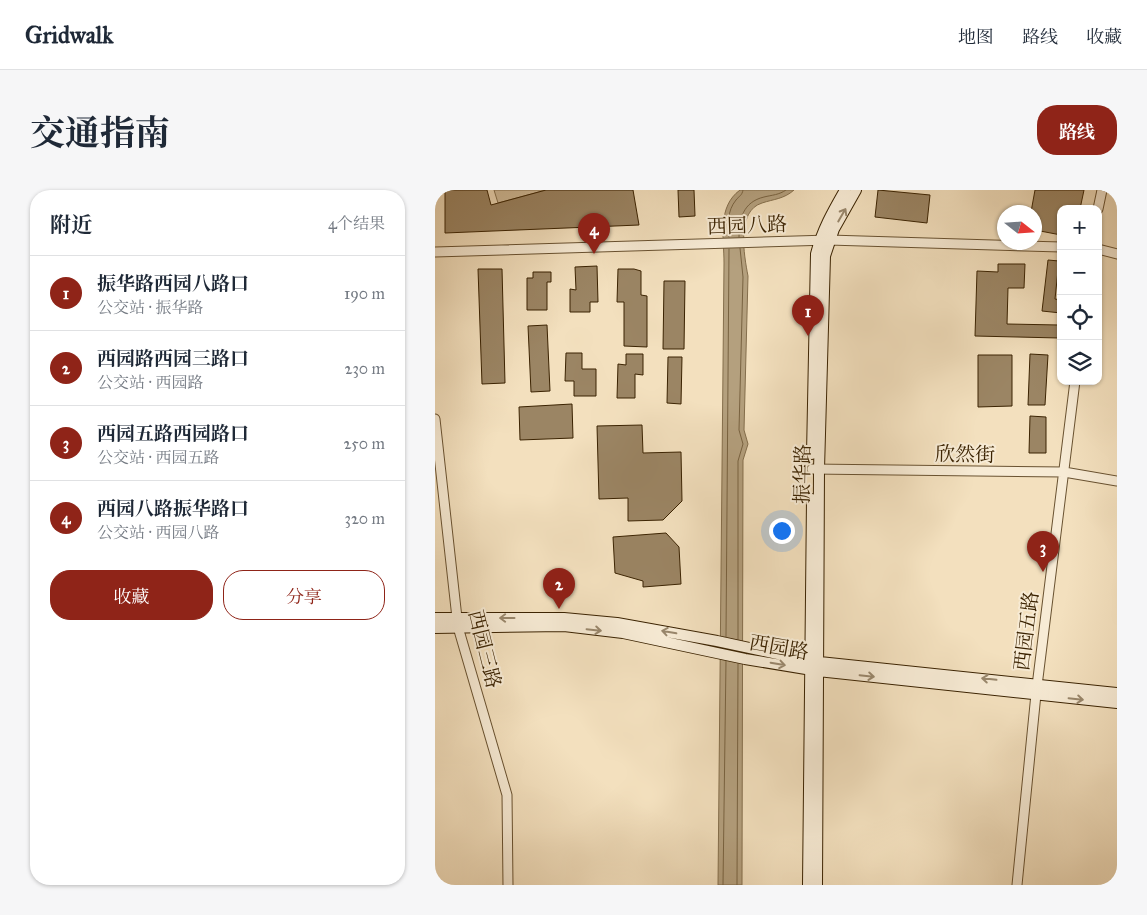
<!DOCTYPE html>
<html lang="zh">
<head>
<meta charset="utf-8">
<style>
  body { margin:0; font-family:"IM FELL Great Primer","Noto Serif SC",serif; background:#f6f6f7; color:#1f2937 }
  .controls { position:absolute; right:15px; top:15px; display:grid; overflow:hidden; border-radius:10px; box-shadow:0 1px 4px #0004 }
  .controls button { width:45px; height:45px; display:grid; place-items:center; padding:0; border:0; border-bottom:1px solid #e0e1e3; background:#fff; color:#1f2937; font:25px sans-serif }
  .compass { position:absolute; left:562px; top:15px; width:45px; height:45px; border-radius:50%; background:#fff; box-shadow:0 1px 4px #0004; rotate:107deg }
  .you { position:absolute; left:346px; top:340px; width:18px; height:18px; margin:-12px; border:4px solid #fff; border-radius:50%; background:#1a73e8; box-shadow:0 0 0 8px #1a73e833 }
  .badge { display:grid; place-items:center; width:32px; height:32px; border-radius:50%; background:#8f2418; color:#fff; font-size:16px; font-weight:700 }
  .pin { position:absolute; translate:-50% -41px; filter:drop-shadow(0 1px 2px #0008) }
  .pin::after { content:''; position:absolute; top:26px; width:18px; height:15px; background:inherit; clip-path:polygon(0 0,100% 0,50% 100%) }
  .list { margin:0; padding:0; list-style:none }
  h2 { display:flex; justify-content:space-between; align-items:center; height:65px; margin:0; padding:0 20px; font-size:21px }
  h2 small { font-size:16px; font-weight:400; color:#747a83 }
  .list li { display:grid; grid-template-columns:32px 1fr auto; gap:15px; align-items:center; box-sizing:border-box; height:75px; padding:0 20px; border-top:1px solid #e0e1e3 }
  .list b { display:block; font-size:19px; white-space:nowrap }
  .list p { margin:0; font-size:16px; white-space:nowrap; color:#747a83 }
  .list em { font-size:16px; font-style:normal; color:#747a83 }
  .actions { display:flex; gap:10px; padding:15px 20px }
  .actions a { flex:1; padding:11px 0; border:1px solid #8f2418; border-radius:20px; text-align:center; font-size:18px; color:#8f2418 }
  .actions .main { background:#8f2418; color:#fff }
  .icon { flex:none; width:28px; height:28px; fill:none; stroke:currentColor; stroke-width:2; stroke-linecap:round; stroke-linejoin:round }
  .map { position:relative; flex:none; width:682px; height:695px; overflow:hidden; border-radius:20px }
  header { display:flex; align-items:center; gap:30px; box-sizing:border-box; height:70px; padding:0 25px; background:#fff; border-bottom:1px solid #e0e1e3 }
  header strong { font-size:24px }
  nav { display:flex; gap:28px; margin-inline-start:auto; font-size:18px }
  .intro { display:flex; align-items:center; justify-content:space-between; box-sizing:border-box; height:120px; padding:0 30px }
  h1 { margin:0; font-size:35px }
  .button { padding:12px 22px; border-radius:20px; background:#8f2418; color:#fff; font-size:18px; font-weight:700 }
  main { display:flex; gap:30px; padding:0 30px }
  aside { flex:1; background:#fff; border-radius:20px; box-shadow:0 1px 4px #0004 }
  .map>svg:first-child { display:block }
</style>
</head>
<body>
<header>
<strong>Gridwalk</strong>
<nav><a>地图</a><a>路线</a><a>收藏</a></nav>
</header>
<div class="intro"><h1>交通指南</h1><a class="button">路线</a></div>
<main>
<aside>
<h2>附近<small>4个结果</small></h2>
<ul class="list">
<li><span class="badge">1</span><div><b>振华路西园八路口</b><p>公交站 · 振华路</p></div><em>190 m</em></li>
<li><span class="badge">2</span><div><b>西园路西园三路口</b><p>公交站 · 西园路</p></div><em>230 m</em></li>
<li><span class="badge">3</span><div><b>西园五路西园路口</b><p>公交站 · 西园五路</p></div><em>250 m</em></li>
<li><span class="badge">4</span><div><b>西园八路振华路口</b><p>公交站 · 西园八路</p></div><em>320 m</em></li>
</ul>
<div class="actions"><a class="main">收藏</a><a>分享</a></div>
</aside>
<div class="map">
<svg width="682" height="695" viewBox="0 0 682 695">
  <rect width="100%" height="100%" fill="#f3e0be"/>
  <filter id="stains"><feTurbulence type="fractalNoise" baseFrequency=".004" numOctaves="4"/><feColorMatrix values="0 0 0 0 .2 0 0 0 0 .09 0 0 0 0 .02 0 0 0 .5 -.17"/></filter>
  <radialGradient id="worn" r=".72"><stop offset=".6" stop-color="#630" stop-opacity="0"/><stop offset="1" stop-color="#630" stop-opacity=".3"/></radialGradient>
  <path fill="#d4c09e" stroke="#887250" d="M59,0h52l-48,13z"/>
  <path fill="#b4a07e" stroke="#846e4c" d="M305,0h54c-10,9 -20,9 -32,13 -26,8 -18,52 -14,73l-4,154 4,14 -5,16 -1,425h-24l6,-622c0,-26 -7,-56 16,-73z"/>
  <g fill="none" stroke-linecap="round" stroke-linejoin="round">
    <path stroke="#786240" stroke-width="1" d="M294,47c-1,-13 -2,-26 7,-37 3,-4 6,-4 7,-10
      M304,47c0,-18 4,-35 25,-40 8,-2 15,-2 22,-7
      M291,447l3,-388
      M303,449v-178l5,-17 -4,-14 4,-153 -3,-29
      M288,695l3,-224
      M302,695l1,-221"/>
  </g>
  <path fill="#9b8564" stroke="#3b2302" d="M10,0h42l4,15 55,-15h87l6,35 -194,8z
    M243,0h16l1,26 -16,1z
    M443,0l52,5 -3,28 -52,-6z
    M600,0h49l-4,19h-19v26l-26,-5v-18h-4z
    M613,70l11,1 -4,38 6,1v13l-19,-2z
    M563,74h27l-1,24h-16l-1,36 52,1v13l-84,-2 2,-65 21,1z
    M162,76l1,36h-8v10h-20v-23l6,1 -1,-23z
    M43,79h24l3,114 -23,1z
    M183,79h16l7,2v24l6,1v51l-23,-1v-44h-7z
    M98,82h18v10h-4v28h-20v-32h6z
    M229,91h21l-1,68h-21z
    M112,135l3,66 -19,1 -3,-66z
    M131,163h16v16h14v27h-22v-15h-9z
    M191,164h17v21l-8,-1v24h-18l1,-34 8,1z
    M595,164l18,1 -3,50h-17z
    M543,165h34v51l-34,1z
    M233,167h14l-1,47 -14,-1z
    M137,214l1,34 -53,2 -1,-33z
    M595,226l16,1v36h-17z
    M207,235l1,28 38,-1 1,49 -19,19 -35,1v-23l-29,1 -2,-73z
    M231,343l13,14 2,37 -38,3v-6l-28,-8 -2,-36z"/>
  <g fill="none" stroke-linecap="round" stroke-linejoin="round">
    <g stroke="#695231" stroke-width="11">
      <path id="tertiary" d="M663,19l4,-19
        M663,59l19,5
        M0,62l394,-12 232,7
        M0,229l23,208 49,168 1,90
        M377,279l252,3 53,9
        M582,695l19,-191 39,-313"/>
    </g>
    <g stroke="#3b2302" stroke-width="12">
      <path id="secondary" d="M377,264l4,-200c6,-24 17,-43 29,-64
        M0,428h129l53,5 100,18 93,20 307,32
        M0,438l129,-2 59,7 122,26 73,12 299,32
        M373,695l4,-386
        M382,695l2,-416 6,-213 9,-27 22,-39"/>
    </g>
    <use href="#tertiary" stroke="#f7ebd5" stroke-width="9"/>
    <use href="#secondary" stroke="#f7ebd5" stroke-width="10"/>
  </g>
  <defs><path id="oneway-shaft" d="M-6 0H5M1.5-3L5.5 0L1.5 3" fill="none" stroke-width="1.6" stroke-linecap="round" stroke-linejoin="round" transform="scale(1.25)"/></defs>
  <g stroke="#99876c">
    <use href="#oneway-shaft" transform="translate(407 25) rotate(-60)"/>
    <use href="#oneway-shaft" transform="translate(72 428) rotate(180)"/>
    <use href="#oneway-shaft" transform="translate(159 440) rotate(6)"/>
    <use href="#oneway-shaft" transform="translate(234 442) rotate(-170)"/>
    <use href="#oneway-shaft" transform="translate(343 474) rotate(10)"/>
    <use href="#oneway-shaft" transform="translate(432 486) rotate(6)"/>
    <use href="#oneway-shaft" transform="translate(554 489) rotate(-174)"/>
    <use href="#oneway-shaft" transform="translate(641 509) rotate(6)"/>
  </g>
  <g text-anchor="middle" stroke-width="4" stroke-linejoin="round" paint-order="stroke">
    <g font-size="20" fill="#3b2302" stroke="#f7ebd5">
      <text transform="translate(312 35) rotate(-2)" y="7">西园八路</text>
      <text transform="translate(530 264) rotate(1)" y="7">欣然街</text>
      <text transform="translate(367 284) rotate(-89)" y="7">振华路</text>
      <text transform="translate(591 441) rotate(-83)" y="7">西园五路</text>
      <text transform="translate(344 457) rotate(10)" y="7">西园路</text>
      <text transform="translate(50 459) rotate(76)" y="7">西园三路</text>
    </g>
  </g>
  <rect width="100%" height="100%" filter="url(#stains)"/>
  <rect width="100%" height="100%" fill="url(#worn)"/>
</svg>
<div class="controls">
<button>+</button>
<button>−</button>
<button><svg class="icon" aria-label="locate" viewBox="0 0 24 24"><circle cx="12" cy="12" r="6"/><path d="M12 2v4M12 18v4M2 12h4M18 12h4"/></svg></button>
<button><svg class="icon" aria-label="layers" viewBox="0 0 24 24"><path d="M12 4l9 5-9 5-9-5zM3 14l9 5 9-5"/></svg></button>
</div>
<svg class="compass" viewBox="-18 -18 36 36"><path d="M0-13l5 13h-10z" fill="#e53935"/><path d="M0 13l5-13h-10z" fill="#747a83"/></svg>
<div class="you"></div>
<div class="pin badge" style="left:373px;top:146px">1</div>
<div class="pin badge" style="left:124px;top:419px">2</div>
<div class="pin badge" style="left:608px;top:382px">3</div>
<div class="pin badge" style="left:159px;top:64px">4</div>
</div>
</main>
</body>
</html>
